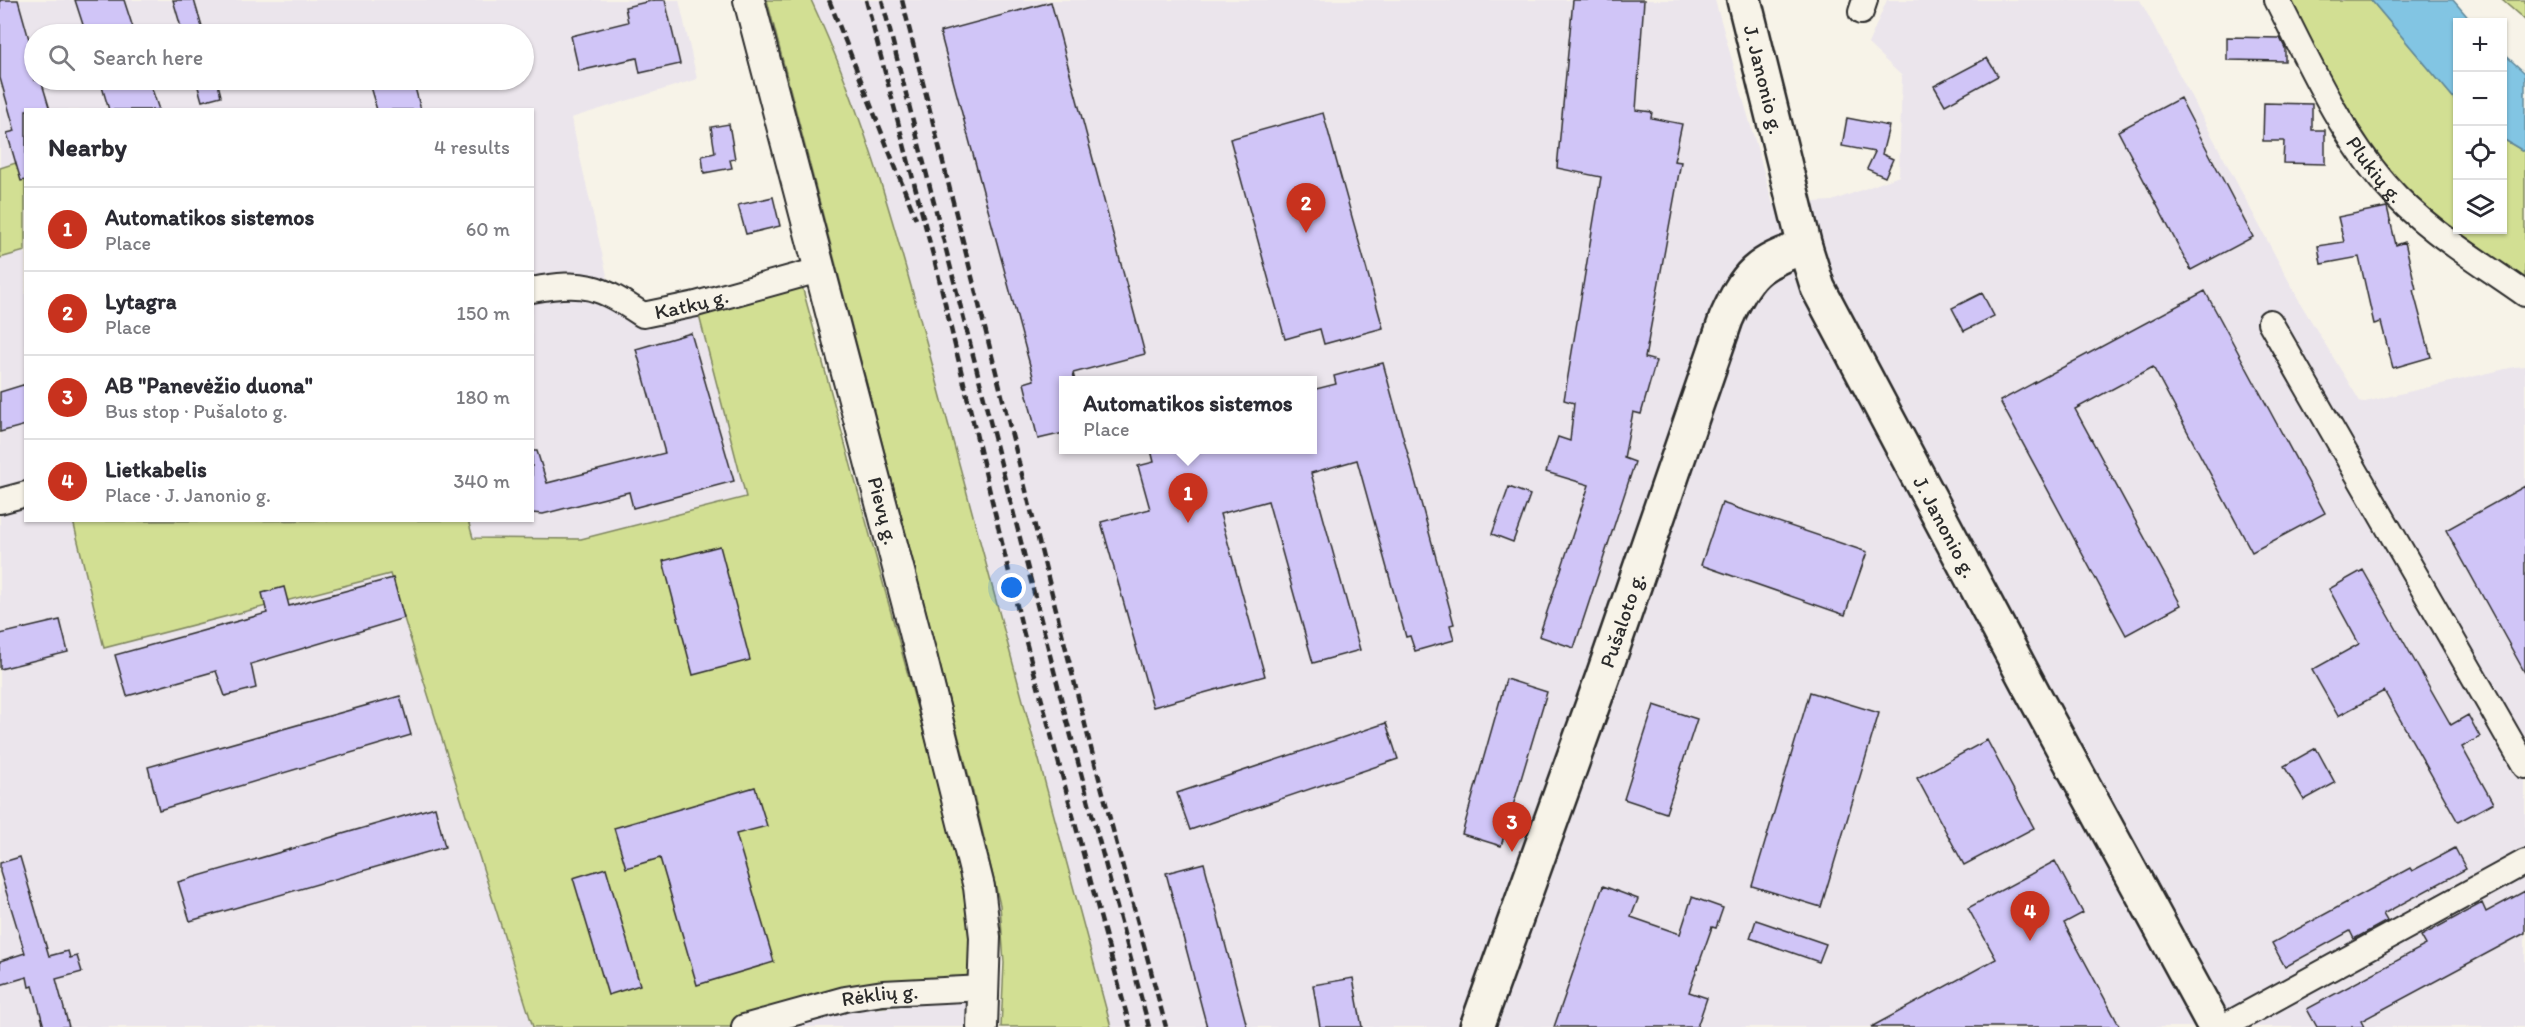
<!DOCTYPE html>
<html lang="en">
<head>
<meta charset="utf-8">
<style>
  body { margin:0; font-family:Itim,sans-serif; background:#f2f2f3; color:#2b2b33 }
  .controls { position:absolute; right:18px; top:18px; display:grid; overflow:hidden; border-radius:0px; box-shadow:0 2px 4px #0004 }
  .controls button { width:54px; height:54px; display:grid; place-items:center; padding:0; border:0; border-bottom:2px solid #e1e1e2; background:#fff; color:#2b2b33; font:30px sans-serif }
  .you { position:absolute; left:1012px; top:588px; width:21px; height:21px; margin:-15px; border:4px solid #fff; border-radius:50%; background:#1a73e8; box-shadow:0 0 0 9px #1a73e833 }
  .badge { display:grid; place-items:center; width:39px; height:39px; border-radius:50%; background:#c8321e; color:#fff; font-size:20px; font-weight:700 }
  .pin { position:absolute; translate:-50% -50px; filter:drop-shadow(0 2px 3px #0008) }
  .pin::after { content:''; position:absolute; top:32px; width:21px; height:18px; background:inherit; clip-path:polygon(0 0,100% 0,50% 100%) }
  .popup { position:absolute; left:1059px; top:376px; width:258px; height:78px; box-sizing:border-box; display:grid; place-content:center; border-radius:0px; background:#fff; filter:drop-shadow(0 2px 4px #0005); font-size:20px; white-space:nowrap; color:#7c7c81 }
  .popup b { font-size:22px; color:#2b2b33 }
  .popup::after { content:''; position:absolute; left:50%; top:100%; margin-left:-12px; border:12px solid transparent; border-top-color:#fff }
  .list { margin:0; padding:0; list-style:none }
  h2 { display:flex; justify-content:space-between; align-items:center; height:78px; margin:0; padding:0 24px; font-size:26px }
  h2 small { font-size:20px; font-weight:400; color:#7c7c81 }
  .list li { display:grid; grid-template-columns:39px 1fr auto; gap:18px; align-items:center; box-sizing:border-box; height:84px; padding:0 24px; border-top:2px solid #e1e1e2 }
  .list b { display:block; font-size:22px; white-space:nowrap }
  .list p { margin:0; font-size:20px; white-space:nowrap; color:#7c7c81 }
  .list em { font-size:20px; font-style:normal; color:#7c7c81 }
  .icon { flex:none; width:33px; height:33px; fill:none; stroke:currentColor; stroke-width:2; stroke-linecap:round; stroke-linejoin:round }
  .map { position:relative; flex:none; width:2525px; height:1027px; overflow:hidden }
  .search { position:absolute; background:#fff; box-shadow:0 2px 4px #0004; left:24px; top:24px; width:510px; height:66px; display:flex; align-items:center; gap:15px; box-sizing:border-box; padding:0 21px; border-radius:33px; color:#7c7c81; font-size:22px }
  .panel { position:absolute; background:#fff; box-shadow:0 2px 4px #0004; left:24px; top:108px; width:510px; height:414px; border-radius:0px }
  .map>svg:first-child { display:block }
</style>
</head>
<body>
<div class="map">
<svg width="2525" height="1027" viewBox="0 0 2525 1027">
  <rect width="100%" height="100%" fill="#f7f3e8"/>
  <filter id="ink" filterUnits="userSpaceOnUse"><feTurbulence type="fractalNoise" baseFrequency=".0167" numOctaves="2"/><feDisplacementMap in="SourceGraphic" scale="12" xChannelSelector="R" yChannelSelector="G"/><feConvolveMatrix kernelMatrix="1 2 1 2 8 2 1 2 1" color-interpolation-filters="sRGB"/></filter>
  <g filter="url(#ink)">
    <path fill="#ebe5ec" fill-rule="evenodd" d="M0,0h679l18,79 -126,39 40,175 32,22 53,-11 50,193 -165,42 -108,-1 -5,-17 64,-1v-410h-506l-1,50 -25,8zM34,34h490v46h-490z
      M811,0h904l58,204 59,-3 67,-25 3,-100 -34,-32 19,-44h253l162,306 59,97 153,-36 11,-1v661h-1414l-206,-760 -42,-137 -37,-97zM1064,380h248v70h-248z
      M25,251l1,269 47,1 31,127 286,-75 143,454h-533v-769z
      M969,998l-3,29h-186l54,-15z"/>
    <path fill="#d2df93" stroke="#7e855f" stroke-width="1.5" d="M767,0h44c66,141 102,295 143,445 52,194 105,388 157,582h-110l3,-64 -4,-58 -26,-109z
      M2285,0h86l86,102 1,128h44l1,-91 22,13v133l-86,-60 -49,-48 -28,-39z
      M2502,0h23v20z
      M25,160v91l-25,7v-90z
      M799,275l168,616 6,50 -4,57 -135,14 -54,15h-247l-143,-453 -286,74 -31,-127 395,-1 5,18 108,1 165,-42 -50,-193z"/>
    <path fill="#82c5e3" stroke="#5f8799" stroke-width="1.5" d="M2371,0h82l19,22h-14l-1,80z
      M2502,52l23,21v79l-22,-13z"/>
    <path fill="#d0c5f7" stroke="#2b2b2b" stroke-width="1.5" d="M0,0h18l16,57v23h7l9,30h-24v70l-5,1 -14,-48 8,-2 -15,-53z
      M75,0h49l11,34h-49z
      M173,0h21l10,34h-21z
      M655,0h10l15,64 -40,9 -3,-15 -58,13 -8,-35 57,-14 -3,-15z
      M1573,0h71l-8,110 16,2 -1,6 31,6 -8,37 7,1 -36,196 11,3 -15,53 -8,-2 -9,46 11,4 -61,186 -35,-12 50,-151 -43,-13 12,-35 12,4 4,-38 -10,-3 37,-223 -44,-9z
      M1051,2l94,352 -72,19 2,8h-11v52l-26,6 -14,-56 10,-3 -94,-348z
      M2227,37l53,1 5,10v13l-58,-1z
      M1987,58l11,18 -53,29 -11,-19z
      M100,80h49l10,30h-50z
      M196,80h21l4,16 -19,5z
      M368,80h45l8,30h-44z
      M2180,98l73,139 -62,33 -73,-139z
      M2264,103l48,1v26h13v34l-42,-1 1,-22h-21z
      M1323,113l60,215 -59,16 -4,-15 -35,10 -55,-200z
      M1847,118l42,8 -7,28 11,5 -8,18 -18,-8 8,-17 -33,-6z
      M729,124l6,35 -5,1 2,8 -28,5 -2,-17 13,-3 -4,-26z
      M773,197l7,29 -34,8 -8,-29z
      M2387,207l9,38 9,-3 11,47 -3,1 18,67 -38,11 -12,-46 -7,2 -15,-67 -38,7 -3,-18 26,-4 -6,-25z
      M2205,291l120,222 -73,39 -99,-185 -78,42 106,196 -55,30 -126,-234z
      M1982,293l12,23 -30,15 -12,-23z
      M691,333l43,148 -101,27 -4,-16 -86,22 -11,-1v-62h5l10,32 118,-30 -29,-104z
      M1383,363l71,261 -4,1 4,15 -39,11 -5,-15 -4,1 -49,-177 -46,13 49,177 -47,13 -45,-162 -48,13 45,162 -112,31 -52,-185 49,-13 -12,-43 16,-4 -3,-12h161v-60l24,-6 -2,-8z
      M26,384v41l-26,7v-40z
      M2525,486v187l-79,-143z
      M1509,487l21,8 -17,47 -21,-8z
      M1722,503l145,49 -22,63 -144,-50z
      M720,546l30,114 -57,15 -30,-114z
      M2363,570l88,155 17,-10 12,22 -18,10 31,56 -35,19 -74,-131 -46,25 -26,-46 47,-26 -30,-55z
      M393,578l11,40 -153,46 5,24 -31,8 -9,-25 -89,25 -12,-41 152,-42 -5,-20 22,-6 5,19z
      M60,620l8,32 -68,17v-35z
      M1506,679l41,13 -46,154 -39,-12z
      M1810,692l69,21 -58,194 -69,-21z
      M400,696l11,39 -252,75 -11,-43z
      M1654,705l43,14 -31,94 -42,-14z
      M1386,723l12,36 -208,71 -13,-37z
      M1987,740l47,88 -70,37 -47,-87z
      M2316,748l19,35 -31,17 -20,-34z
      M755,787l12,39 -31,8 38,128 -77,23 -37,-127 -34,10 -12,-40z
      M435,807l10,40 -255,74 -12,-39z
      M2455,848l11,21 -83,45 4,7 -33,18 -4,-8 -65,36 -13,-24 138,-75 2,3z
      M20,857l29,99 19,-5 2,7 7,-2 5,16 -26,7 13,48h-25l-11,-41 -4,1 -2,-10 -27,8v-24l25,-8 -25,-81v-9z
      M2055,861l28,52 -19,10 56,104h-249l125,-68 -28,-51z
      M1204,863l43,164h-40l-41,-154z
      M606,868l34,117 -32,10 -35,-117z
      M1603,886l35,13 -7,18 49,17 12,-37 31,11 -7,20 -4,-1 -23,65 18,6 -10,29h-143z
      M2525,891v42l-164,88 3,6h-47l-10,-18 119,-64 -5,-9 61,-33 4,9z
      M1756,920l70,24 -7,18 -69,-24z
      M1353,978l9,49h-42l-7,-42z"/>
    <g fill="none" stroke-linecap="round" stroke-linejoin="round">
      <g stroke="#2b2b2b" stroke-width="28">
        <g id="minor">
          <path id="s1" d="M2277,0c31,61 63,132 108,184 39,45 92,76 140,110"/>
          <path d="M1861,12l4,-12"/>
          <path id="s2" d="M532,290c53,-10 67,-4 111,25l53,-11 123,-34"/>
          <path d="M2270,322l255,444"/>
          <path d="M0,501l26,-7"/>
          <path id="s3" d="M744,1027l101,-28 38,-6 101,-5"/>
          <path d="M2223,1027l302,-165"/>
        </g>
      </g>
      <g stroke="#2b2b2b" stroke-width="34">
        <g id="tertiary">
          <path id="s4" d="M749,0l173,659 57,228 6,50 -3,90"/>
        </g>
      </g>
      <g stroke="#2b2b2b" stroke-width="38">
        <g id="secondary">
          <path id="s5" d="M1744,0l61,247 13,41 215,405 182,334"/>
          <path id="s6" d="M1477,1027l126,-351 123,-357c20,-45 31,-57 79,-72"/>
        </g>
      </g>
      <use href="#minor" stroke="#f7f3e8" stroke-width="24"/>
      <use href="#tertiary" stroke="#f7f3e8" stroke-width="30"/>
      <use href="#secondary" stroke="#f7f3e8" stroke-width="33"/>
      <path stroke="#2b2b2b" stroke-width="4.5" stroke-dasharray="9 4.5" stroke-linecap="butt" d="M829,0l87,219
        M866,0l72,274 84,353 108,400
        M882,0l181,706 86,321
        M902,0l190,752 74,275"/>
    </g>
  </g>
  <g text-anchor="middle" stroke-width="4.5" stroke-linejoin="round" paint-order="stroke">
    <g font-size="21" fill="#2b2b2b" stroke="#f7f3e8">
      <text dy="7" stroke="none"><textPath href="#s5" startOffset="82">J. Janonio g.</textPath></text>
      <text dy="7" stroke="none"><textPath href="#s1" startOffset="196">Plukių g.</textPath></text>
      <text dy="7" stroke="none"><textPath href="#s2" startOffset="168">Katkų g.</textPath></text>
      <text dy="7" stroke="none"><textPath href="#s4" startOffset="528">Pievų g.</textPath></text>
      <text dy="7" stroke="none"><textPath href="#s5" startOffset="568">J. Janonio g.</textPath></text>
      <text dy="7" stroke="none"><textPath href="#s6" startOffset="432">Pušaloto g.</textPath></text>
      <text dy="7" stroke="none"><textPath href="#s3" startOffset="140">Rėklių g.</textPath></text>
    </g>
  </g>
</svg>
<div class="controls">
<button>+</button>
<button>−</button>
<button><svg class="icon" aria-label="locate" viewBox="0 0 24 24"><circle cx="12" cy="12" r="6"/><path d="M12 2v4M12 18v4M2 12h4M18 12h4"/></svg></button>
<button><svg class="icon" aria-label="layers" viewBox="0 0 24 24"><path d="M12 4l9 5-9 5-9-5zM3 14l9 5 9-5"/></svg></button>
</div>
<div class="you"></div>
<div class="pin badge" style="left:1188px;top:523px">1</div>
<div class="popup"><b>Automatikos sistemos</b>Place</div>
<div class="pin badge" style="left:1306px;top:233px">2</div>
<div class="pin badge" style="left:1512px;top:852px">3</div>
<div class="pin badge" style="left:2030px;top:941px">4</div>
<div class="search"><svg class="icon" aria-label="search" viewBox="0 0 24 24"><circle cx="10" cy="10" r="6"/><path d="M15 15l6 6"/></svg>Search here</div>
<section class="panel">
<h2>Nearby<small>4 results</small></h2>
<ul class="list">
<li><span class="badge">1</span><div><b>Automatikos sistemos</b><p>Place</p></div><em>60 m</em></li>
<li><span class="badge">2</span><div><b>Lytagra</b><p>Place</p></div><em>150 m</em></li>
<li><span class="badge">3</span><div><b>AB &quot;Panevėžio duona&quot;</b><p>Bus stop · Pušaloto g.</p></div><em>180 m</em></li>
<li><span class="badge">4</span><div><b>Lietkabelis</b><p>Place · J. Janonio g.</p></div><em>340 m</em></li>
</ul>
</section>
</div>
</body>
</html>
